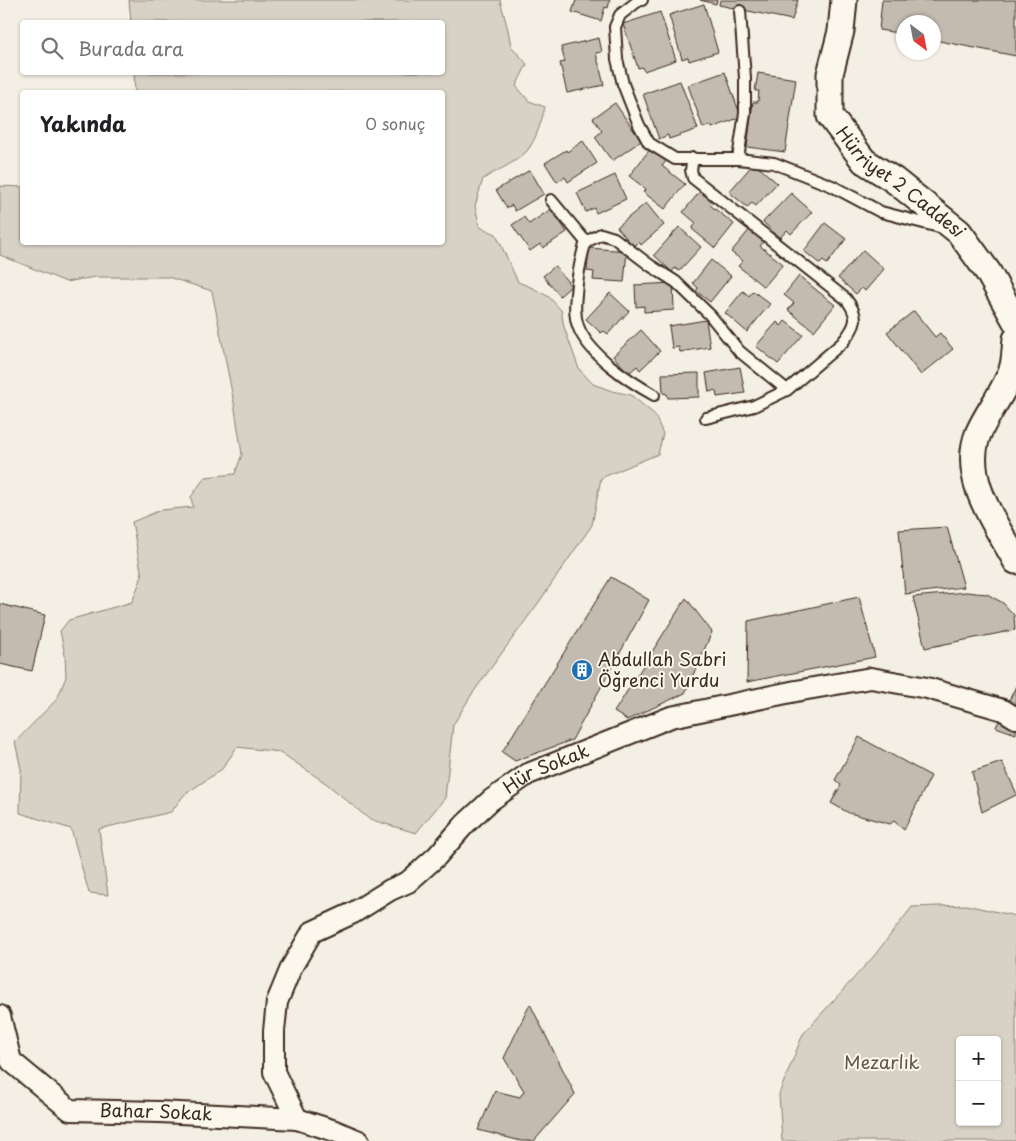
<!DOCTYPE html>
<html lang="tr">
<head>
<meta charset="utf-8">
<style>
  body { margin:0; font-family:"Playpen Sans",sans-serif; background:#f6f6f6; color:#202124 }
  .controls { position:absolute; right:15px; bottom:15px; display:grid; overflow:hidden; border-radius:5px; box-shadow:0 1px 4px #0004 }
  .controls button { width:45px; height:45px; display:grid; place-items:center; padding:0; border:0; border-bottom:1px solid #e0e0e0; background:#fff; color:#202124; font:25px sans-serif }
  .compass { position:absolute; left:896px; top:15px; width:45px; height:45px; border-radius:50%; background:#fff; box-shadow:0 1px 4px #0004; rotate:148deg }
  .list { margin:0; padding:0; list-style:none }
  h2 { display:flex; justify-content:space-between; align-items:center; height:65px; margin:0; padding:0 20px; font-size:21px }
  h2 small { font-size:16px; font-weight:400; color:#757577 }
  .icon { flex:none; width:28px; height:28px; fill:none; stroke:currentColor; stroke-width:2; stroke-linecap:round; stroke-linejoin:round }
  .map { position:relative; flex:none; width:1016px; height:1141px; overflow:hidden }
  .search { position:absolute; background:#fff; box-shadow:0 1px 4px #0004; left:20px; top:20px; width:425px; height:55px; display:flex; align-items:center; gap:12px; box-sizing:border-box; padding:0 18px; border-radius:5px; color:#757577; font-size:19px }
  .panel { position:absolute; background:#fff; box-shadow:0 1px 4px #0004; left:20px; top:90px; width:425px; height:155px; border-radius:5px }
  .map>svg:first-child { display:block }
</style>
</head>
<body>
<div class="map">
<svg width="1016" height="1141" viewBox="0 0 1016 1141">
  <rect width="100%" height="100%" fill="#f3efe4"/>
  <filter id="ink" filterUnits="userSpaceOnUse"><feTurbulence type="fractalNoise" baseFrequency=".02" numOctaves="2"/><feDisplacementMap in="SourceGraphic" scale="10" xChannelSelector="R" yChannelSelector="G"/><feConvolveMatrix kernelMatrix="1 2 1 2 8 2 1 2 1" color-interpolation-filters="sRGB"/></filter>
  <g filter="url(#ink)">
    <path fill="#d8d1c6" stroke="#8a7e72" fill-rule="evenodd" d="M129,0h371l8,30 3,16 16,18 -11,22 13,15 16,6c-4,15 -8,31 -18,44 -11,12 -30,19 -44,28l-8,27 5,21 16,7 22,48 15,6 16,9 12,13 3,17 15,42 14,15 19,7 19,4 24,20 8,19 -5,20 -57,24 -9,47 -53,77 -67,92 -19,31 -8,73 -29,35 -47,-14 -42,-35 -47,-32 -43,-5 -15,22 -38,26 -13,17 -72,17 9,66 -19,-2 -18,-64 -51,-16 1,-44 -6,-27 42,-43 9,-22 -1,-22 -5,-24 9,-11 63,-18 10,-26 -10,-54 29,-12 32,-3 -2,-10 14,-20 30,-3 7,-20 -8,-51 -22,-112 -44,-14h-73l-29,5 -66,-27v-69l22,1v55h420v-150h-307l-1,-19 308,-1v-50h-311z
      M966,905l50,11v225h-234l-3,-47 24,-60 71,-78 38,-49zM960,1040h37v82h-37z"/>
    <path fill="#c3bbb0" stroke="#3b2a1e" d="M576,0h34l-2,8 -3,-1 -4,14 -29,-9z
      M700,0h17l-1,4z
      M720,0h78l-6,20 -73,-15z
      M882,0h134v56l-82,-16v-18h-30v12l-25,-4z
      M704,4l14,48 -29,9 -1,-4 -6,2 -13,-44z
      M660,12l16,48 -32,11 -2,-4 -4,1 -15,-44z
      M599,38l3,14 -6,1 8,32 -37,8 -7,-30 5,-1 -4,-15z
      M725,72l16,45 -29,11 -1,-3 -8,3 -15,-43z
      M758,73l38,6 -11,73 -38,-5 6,-45h5l1,-11h-4z
      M680,81l18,48 -29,10 -1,-4 -9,4 -16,-45z
      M615,103l26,38 -29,20 -17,-24 7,-6 -9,-13z
      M583,141l14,22 -29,19 -3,-5 -8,5 -12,-19 21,-13 1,2z
      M651,148l16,12 -5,6 23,18 -20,25 -22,-17 3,-3 -17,-13z
      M754,163l23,20 -21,23 -4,-3 -5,4 -18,-15z
      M530,170l14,24 -29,17 -3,-6 -5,3 -11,-18z
      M615,175l11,24 -30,14 -2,-5 -8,4 -9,-19z
      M702,189l13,11 -5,5 24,19 -19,24 -23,-19 4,-6 -13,-11z
      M791,193l21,19 -21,22 -4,-4 -7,8 -17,-16z
      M646,203l18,22 -23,20 -2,-3 -5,5 -17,-20z
      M551,209l16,23 -24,16 -3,-4 -10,7 -18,-26 12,-8 5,7z
      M825,223l21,16 -19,25 -4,-3 -3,3 -16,-13z
      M679,227l22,20 -22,24 -4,-3 -3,4 -18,-17z
      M751,228l14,12 -5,6 23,18 -19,23 -26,-21 5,-5 -12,-9z
      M589,248l38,3 -3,31 -31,-2 1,-8 -7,-1z
      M863,250l21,19 -19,22 -3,-3 -6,6 -18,-16z
      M711,260l20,16 -21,26 -14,-11 2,-3 -5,-5z
      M555,266l16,20 -11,10 -17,-20z
      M799,276l36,29 -21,26 -26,-21 6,-7 -10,-8z
      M673,283l1,27 -30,2v-6l-8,1 -1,-22z
      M743,291l6,5 4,-5 17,13 -23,28 -22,-19z
      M610,293l19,18 -21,23 -4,-3 -3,2 -15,-14z
      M914,311l21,26 5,-4 13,16 -32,26 -34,-43z
      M706,320l4,27 -30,5 -1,-5 -7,1 -3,-22z
      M785,321l18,14 -25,29 -22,-18 21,-24 4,4z
      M641,330l19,21 -20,19 -3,-4 -8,7 -16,-17z
      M740,367l5,26 -28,4 -1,-7 -7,2 -3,-19z
      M699,373v24l-31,1 -1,-4 -4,-1 -1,-19z
      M947,527l17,60 -59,7 -6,-64z
      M611,577l38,23 -77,140 -57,21 -13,-9z
      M966,592l21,2 16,9 11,12 1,15 -90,18 -12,-51z
      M859,597l16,60 -128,25 1,-61z
      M686,598l26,34 -27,61 -58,27 -13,-8z
      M0,604l45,11 -13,56 -32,-7z
      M1016,686v48l-20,-7z
      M859,737l72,39 -27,54 -10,-9 -4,3 -41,-11 -18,-10 10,-18 -6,-5z
      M1002,762l14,30v3l-34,17 -10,-40z
      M530,1004l45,90 -41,47h-13l-43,-11 17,-39 25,6 4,-6 -20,-33z"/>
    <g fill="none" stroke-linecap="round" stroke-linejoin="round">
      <g stroke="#3b2a1e" stroke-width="14">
        <path id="service" d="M642,0l-4,1 -18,14 -5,12 2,32 6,25 16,41 10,18 26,16h63l36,4 58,23 49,26 62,16
          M693,158l-2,12 2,8 153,121c14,18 11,26 -4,44l-55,47 -33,16 -48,12
          M738,159l7,-46v-35l-5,-67
          M551,200l35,42
          M654,395c-25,-14 -66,-41 -76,-69 -5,-14 -2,-29 -1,-43 2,-13 4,-28 9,-41l15,-8 13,4 37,28 25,16 34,33 29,36 48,39"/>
      </g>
      <g stroke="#3b2a1e" stroke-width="24">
        <g id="minor">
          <path id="s1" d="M0,1016l11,45 59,49 90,2 137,7 38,12 24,10"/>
          <path id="s2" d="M297,1119l-23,-47v-41l3,-29 14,-34 21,-36 41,-19 37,-23 18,-8 29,-26 28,-32 26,-24 37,-26 143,-57 125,-26 75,-13 56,10 76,22 13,8"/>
        </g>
      </g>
      <g stroke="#3b2a1e" stroke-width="29">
        <g id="tertiary">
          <path id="s3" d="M844,0l-3,31 -11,43v42l34,45 30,19 65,52 29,40 28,50"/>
          <path d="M1016,339c-1,8 -1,18 -3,27 -6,23 -26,46 -35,68 -17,45 18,90 38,127"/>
        </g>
      </g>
      <use href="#service" stroke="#fbf7ec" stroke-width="10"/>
      <use href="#minor" stroke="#fbf7ec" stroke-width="20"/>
      <use href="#tertiary" stroke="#fbf7ec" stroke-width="25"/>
    </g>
  </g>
  <defs>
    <g id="building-disc" transform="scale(1.125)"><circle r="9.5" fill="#1f6fb2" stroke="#fbf7ec"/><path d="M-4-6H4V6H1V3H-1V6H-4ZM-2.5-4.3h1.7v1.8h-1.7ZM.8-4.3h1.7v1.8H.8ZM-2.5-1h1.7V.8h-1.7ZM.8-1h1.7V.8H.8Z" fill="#fff"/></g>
  </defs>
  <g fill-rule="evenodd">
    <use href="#building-disc" x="582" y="670"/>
  </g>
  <g text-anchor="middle" stroke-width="4" stroke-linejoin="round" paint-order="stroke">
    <g font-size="18" fill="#3b2a1e" stroke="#fbf7ec">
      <text dy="6" stroke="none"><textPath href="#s3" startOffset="215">Hürriyet 2 Caddesi</textPath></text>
      <text dy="6" stroke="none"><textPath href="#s2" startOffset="490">Hür Sokak</textPath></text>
      <text dy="6" stroke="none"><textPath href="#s1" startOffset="209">Bahar Sokak</textPath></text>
    </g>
    <g font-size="18" fill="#3b2a1e" stroke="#fbf7ec" text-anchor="start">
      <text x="598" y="666">Abdullah Sabri<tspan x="598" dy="21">Öğrenci Yurdu</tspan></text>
    </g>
    <g font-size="18" fill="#625448" stroke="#fbf7ec">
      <text x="882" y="1069">Mezarlık</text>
    </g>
  </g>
</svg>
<div class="controls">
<button>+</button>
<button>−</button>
</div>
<svg class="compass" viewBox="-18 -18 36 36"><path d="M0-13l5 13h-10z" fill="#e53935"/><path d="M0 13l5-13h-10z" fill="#757577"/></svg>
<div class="search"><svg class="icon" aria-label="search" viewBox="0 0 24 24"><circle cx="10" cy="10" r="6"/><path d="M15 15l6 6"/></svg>Burada ara</div>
<section class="panel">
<h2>Yakında<small>0 sonuç</small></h2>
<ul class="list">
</ul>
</section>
</div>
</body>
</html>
